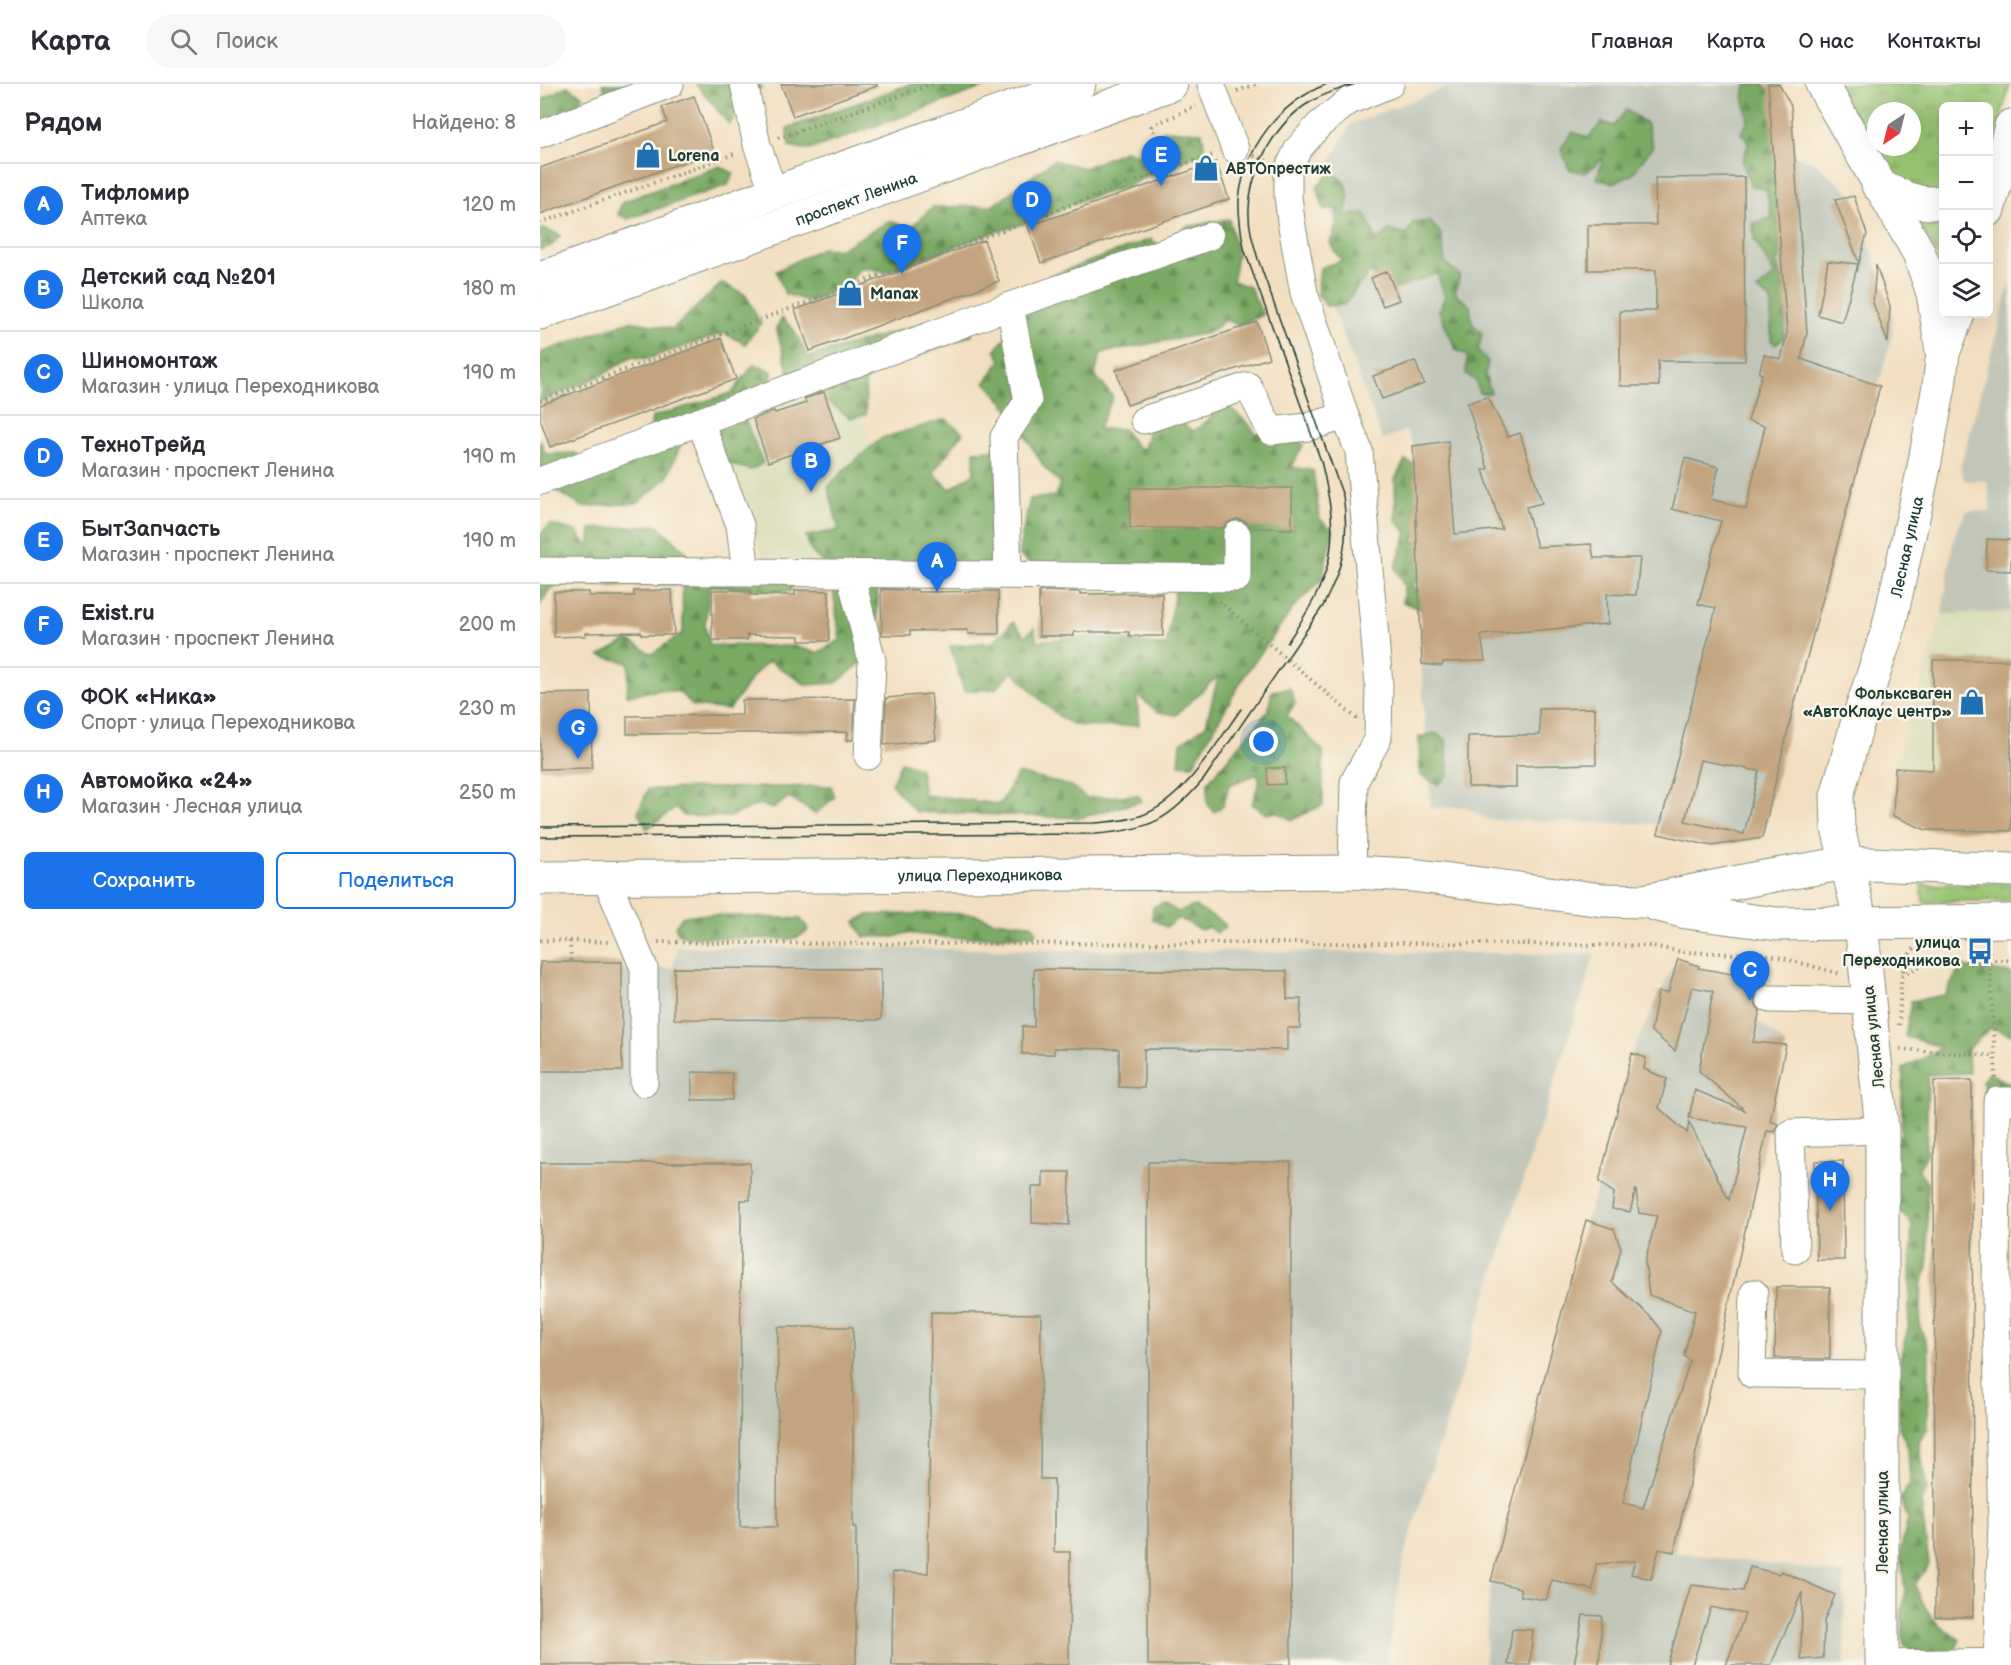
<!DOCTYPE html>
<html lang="ru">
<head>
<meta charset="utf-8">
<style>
  body { margin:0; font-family:"Balsamiq Sans",sans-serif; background:#f7f7f7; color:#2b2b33 }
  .controls { position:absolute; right:18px; top:18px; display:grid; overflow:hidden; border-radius:9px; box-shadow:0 6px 24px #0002 }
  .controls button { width:54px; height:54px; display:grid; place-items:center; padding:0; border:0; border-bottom:2px solid #e1e1e2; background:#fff; color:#2b2b33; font:30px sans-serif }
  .compass { position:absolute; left:1327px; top:18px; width:54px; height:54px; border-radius:50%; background:#fff; box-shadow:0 6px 24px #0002; rotate:215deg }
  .you { position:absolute; left:724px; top:658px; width:21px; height:21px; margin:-15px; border:4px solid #fff; border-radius:50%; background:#1a73e8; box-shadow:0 0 0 9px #1a73e833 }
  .badge { display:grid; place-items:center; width:39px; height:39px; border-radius:50%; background:#1a73e8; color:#fff; font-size:20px; font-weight:700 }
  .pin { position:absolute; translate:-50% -50px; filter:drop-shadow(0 2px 3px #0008) }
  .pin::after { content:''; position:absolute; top:32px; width:21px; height:18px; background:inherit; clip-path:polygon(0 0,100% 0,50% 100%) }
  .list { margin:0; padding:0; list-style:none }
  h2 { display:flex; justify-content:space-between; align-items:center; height:78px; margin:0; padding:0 24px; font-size:26px }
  h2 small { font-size:20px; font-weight:400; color:#7c7c81 }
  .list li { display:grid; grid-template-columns:39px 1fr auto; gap:18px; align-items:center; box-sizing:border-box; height:84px; padding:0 24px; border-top:2px solid #e1e1e2 }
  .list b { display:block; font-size:22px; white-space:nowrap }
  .list p { margin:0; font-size:20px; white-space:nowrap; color:#7c7c81 }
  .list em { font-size:20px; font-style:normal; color:#7c7c81 }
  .actions { display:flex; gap:12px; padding:18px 24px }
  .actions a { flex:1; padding:14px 0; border:2px solid #1a73e8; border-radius:9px; text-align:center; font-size:21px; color:#1a73e8 }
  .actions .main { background:#1a73e8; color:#fff }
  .icon { flex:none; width:33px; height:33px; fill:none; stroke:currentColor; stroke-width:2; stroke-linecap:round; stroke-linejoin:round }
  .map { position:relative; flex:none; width:1471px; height:1581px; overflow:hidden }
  header { display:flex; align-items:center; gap:36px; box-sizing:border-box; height:84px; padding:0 30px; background:#fff; border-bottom:2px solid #e1e1e2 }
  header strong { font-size:28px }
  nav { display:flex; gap:33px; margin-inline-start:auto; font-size:21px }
  .search { width:420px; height:54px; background:#f7f7f7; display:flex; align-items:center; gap:15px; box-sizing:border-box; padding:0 21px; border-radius:33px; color:#7c7c81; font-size:22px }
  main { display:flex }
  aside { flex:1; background:#fff }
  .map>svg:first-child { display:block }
</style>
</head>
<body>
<header>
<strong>Карта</strong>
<div class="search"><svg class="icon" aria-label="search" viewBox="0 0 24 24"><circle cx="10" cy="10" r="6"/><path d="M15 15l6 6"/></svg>Поиск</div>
<nav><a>Главная</a><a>Карта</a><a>О нас</a><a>Контакты</a></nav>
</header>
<main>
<aside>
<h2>Рядом<small>Найдено: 8</small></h2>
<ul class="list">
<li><span class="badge">A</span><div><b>Тифломир</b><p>Аптека</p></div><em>120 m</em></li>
<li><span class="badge">B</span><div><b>Детский сад №201</b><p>Школа</p></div><em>180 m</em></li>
<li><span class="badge">C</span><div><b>Шиномонтаж</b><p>Магазин · улица Переходникова</p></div><em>190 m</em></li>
<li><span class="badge">D</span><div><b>ТехноТрейд</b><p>Магазин · проспект Ленина</p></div><em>190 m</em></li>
<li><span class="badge">E</span><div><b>БытЗапчасть</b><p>Магазин · проспект Ленина</p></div><em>190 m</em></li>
<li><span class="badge">F</span><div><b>Exist.ru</b><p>Магазин · проспект Ленина</p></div><em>200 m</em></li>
<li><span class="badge">G</span><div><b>ФОК «Ника»</b><p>Спорт · улица Переходникова</p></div><em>230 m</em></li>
<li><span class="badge">H</span><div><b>Автомойка «24»</b><p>Магазин · Лесная улица</p></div><em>250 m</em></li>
</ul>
<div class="actions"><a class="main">Сохранить</a><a>Поделиться</a></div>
</aside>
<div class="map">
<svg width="1471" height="1581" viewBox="0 0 1471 1581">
  <defs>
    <pattern id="grass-tufts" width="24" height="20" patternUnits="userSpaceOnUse" patternTransform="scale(1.5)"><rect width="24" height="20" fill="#98c472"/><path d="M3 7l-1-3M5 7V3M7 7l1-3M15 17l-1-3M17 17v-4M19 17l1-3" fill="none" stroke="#7ba05e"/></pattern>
    <pattern id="forest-firs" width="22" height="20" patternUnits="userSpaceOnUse" patternTransform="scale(1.5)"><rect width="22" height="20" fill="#7aaa64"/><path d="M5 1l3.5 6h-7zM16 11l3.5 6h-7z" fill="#638c53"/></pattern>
  </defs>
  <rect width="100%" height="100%" fill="#fbf7ec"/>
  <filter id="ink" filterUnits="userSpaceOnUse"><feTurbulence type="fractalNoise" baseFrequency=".0167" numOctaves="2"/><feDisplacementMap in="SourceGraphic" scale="12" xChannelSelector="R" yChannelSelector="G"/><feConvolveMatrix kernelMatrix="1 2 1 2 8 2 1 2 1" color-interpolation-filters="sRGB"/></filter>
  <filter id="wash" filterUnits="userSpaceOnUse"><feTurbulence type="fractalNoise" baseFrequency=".008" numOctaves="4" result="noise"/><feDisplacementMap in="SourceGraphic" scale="24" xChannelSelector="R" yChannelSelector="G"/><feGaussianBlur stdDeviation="1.35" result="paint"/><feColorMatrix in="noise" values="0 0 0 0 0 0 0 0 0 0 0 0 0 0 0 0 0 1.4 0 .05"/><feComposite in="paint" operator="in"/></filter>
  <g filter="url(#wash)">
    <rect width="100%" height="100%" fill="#f2dfc1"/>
    <path fill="#dbdebc" d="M310,286l53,191h-138l-53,-139z
      M1471,528v161l-116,-5 47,-154z"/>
    <path fill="#c1c6b9" d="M916,0l323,1 15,71 20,6 40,34 38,116v23l-105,400 -25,103 -47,9 -57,-13 2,-10 -172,-4 -22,-13 -35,1 -8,-114 -10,-248 -7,-16 -23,10 -64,-167 30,-11 -22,-61v-33l24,-44z
      M1471,196v332l-69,2 12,-78 13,-25h24l-4,-30h-22l-5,-13z
      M137,863l918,7 -192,605 -17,106h-846v-694l133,-3z
      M1133,882l47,5 -10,37 47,12 29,25 -112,507 170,22 1,91h-361l7,-84 95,-361 13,-38 33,-129z"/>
    <path fill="url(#grass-tufts)" stroke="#5c8053" stroke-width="1.5" fill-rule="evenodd" d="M1296,0h174l-21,78 -1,-56h-44l-1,89 -42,-5zM1336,27h36v36h-36z
      M1371,124l32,2v55z
      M1471,799v17l-88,2 -2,-17z"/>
    <path fill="url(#forest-firs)" stroke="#4c744c" stroke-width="1.5" d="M62,0h27l-22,12z
      M156,0h64l1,3 -32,37z
      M370,0h83l-184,66 -20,-4 -2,-18z
      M1207,0h17l11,18 15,90 -14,30 9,8 3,15 -12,17 10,27 -2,49 -9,6 -4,-4v-40l-14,-10 18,-15 -21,-36 -1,-16 19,-5 -6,-29 -15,-3 -9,-25 7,-18 -8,-10 7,-13 -5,-24z
      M27,2l16,10 -9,16 -34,10v-21z
      M1086,26l20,13 7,23 -21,29 -20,8 -15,-4 6,-21 -17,15 -17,-4 -8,-21 12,-16 15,6 14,-16 12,4z
      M624,46l38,2 3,21 -50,19 -29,15 -45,13 -34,17 -58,17 -102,38 -27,-5 -11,17 -39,18 -25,-8 -9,-23 46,-23 18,1 51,-29 18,9 24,-22 59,-1 62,-46 30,8 42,-18 22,9z
      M179,82l15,7 -6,12 -100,34 -10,-5 4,-12z
      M791,88l14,10 4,13 -4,21 20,-3 12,28 12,-11 17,5 7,-12 17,-2 11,13 4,29 15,12 -5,18 15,13 2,17 10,10 -4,17 10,12 -3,13 6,18h-12l-3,-12 -10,-7 1,-19 -11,-5 -17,-39 6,-15 -8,-23 -40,16 -28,-17 -25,33 -18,1 -9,-13 3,-25 22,-8 -7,-8 -5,-9 8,-23 -2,-11 -12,1 -7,-23z
      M689,135l8,34 -4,28 17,6 13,28 -25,10 -13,-5 -17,13 -107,20 -6,22 18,22 -15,32h25l14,18 7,2 6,-24 23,-8 21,14 33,-26 21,18 8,11 32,-11 15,22 -11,22 21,4 7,48 13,11 -11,49 -28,28 -49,68 -52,90 -14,-1 2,-21 25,-18 12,-49 -42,39 -18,-3 -21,-17 2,30c-16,1 -52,4 -66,-1 -16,-4 -47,-40 -60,-53l-18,18 -31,2 -14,-45 43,-4 20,-20 12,14 9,-8 3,13 58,-5 71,10 10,-63 -126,-2 -32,-27 12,-55 26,-3 4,-13 -16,-16 -35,-58 -24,-27 16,-22 -6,-10 11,-13 2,-13 40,-24 1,-24 102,-37 25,18 9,-30z
      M4,145l17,6 -10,11 -11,4v-20z
      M182,199l24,12 15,29 -16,20 -21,-11 -77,26 -16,-2 -27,17 -64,28v-49l90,-32 43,8z
      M430,226l2,25 -63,24 -13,-18 -31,32 1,42 -16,3 -61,-45 -13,-45 6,-10 12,12 14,27z
      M214,280l18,7 -2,33 -25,16 18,43 -12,7 -43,-12 -10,-22 -15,3 -16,39 -30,25 -54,4 -27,-16 -16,-21v-30l6,14 30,-1 24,22 47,-21 5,-37 80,-24z
      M406,335l17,14 -30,39 17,17 24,-16v-22l22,-1 2,98 -11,36 -109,1 -1,65 -41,33 -30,2 -37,-24 -14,13 -26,36 -36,-4 -14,-14 -19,-2 -33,5 2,-32 -29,-7 28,-16 24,14 31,-22 -1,-48 -78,2 -35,-3 -19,6 -10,16v-19l10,-10 -10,-14v-27l10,-11 26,7 13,17 2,-19 66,-4 30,27 -3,27 110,3 -4,10 -80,-6 -5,39 5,20 84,1 23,7 23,-13 -7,-49 3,-15 -25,-25 -5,-15 33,-6 -11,-43 18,-19 36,-30z
      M865,376l21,11 3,52 -17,17 14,4 -1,30 -13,12 16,9 -4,16 -22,-9 2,-16 -9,-18 12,-35 -11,-12 -1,-42z
      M750,604l5,15 -8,13 36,35v54l-31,15 -16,-8 -10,2 -14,-10 7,-22 -1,-8 -29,11 -6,21 -9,6 -7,-9 1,-21 60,-71 4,-20z
      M895,649l11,7 3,35 -11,10 -18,-10 -1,-38z
      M361,678l19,6 4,27 76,9 18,-31 53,13 15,12 52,-3 4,6 -62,17 -164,-6 -25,-28z
      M291,702l4,11 -20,17 -26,-17 -16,12 -14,-5 -30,13 -45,-1 -8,-8 -29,21 -9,-17 10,-23z
      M623,819l15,9 16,-6 30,17 2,5 -10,5 -8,-6 -7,3 -22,-12 -13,9 -14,-8 1,-12z
      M399,829l35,1 20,7 37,3 6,7 -5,5 -81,2 -45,-5 -11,4h-31l-9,-15 12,-7z
      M150,831h28l83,4 7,9 -1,4 -9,5 -8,2 -106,-2 -6,-4 -3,-7 7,-9z
      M1420,883l51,6v62l-20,-7 -23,21 1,24 -41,2 -2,81 -8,14 9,13 1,84 -6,15 -2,45 9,23 -1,78 -9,14 8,48 -6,12 8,62 -14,21c11,29 19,38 45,55l-14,25 -28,-6 -14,-15 -3,-26 4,-28 -5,-38 8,-33 -8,-20 10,-16 -2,-35 -9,-21 1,-69 8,-30 4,-104 -11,-11 -16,-39 2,-28 14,-12 2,-66 31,-15 5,-7 -34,-9 6,-36 34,-6z
      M1449,989l22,11v28l-22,-6 -7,-25z"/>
    <g id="blocks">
      <path fill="#c3a47e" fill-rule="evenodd" d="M241,0h96v2l-84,30z
        M1228,0h11l12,22 16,227 -6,26 79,27 -88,327 -30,125 -50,8 -54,-12 58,-226 -18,-4 23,-83 -49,-12 13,-51 34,9 -8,32 35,10 19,-83 -17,-5 14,-47 -3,-1 5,-18 17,4 6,-26zM1160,676l59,11 -15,63 -59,-13z
        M154,12l20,55 -174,63v-46l127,-46 -5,-15z
        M676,78l13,37 -188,64 -13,-37z
        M1204,93l1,184h-87l1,25h-39v-75h36v-41h-68v-45h68l-1,-47z
        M1314,112l13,38 -8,29 -24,-63z
        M444,156l15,41 -189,70 -15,-41z
        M1288,177l30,3 -16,58 -24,-7z
        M1336,181l14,41 -2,37 -15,-40z
        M847,187l12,29 -16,6 -12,-28z
        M717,238l12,36 -142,47 -11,-35z
        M181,254l15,41 -186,68 -10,-28v-14z
        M875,277l9,23 -42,15 -9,-23z
        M284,308l16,46 -72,24 -15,-43 21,-8 1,2 31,-10 -2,-4z
        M948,313l20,40 12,-4 22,70 -16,4 11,40 54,-3 3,14h46l-4,37 -29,-1 1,30 -127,11 4,26 -42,1 -1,4 -20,-2 -9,-218 35,-5 7,93 47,-5 -19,-59 5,-1 -21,-66z
        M590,404h162v41l-41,-1 -6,-6 -7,-3 -9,3 -6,6h-93z
        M1447,455l24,1v31l-25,-1z
        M341,505l36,1 1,2 80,-1 1,43h-31v-4l-58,1v4h-28z
        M132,506l2,45h-32l-1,-3 -55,1v3l-32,1v-45h35v4h45v-5z
        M172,506h39v5h44v-5l34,1v50h-29v-5l-53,-1v5h-35z
        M499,507l41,1v2l82,-1 1,43h-34v-4h-55v4h-35z
        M1393,576h78v171l-85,-1 -33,-14 2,-48 38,2z
        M51,609l1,75 -52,1v-75z
        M391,610l5,46 -52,5 2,-47z
        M315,615l-2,41h-6l1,-8 -221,2v-18l115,-1v-15z
        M1055,624l1,56 -80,2v21h-48v-51l72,-1 -1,-26z
        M727,684h18v16l-17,1z
        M1138,875l21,7 -1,2 69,12 -1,4 -9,6 -3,8 2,8 4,4 -7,32 33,3 -16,76 8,3 -3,8 -8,-1 -93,421 -15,-3 -8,30 -20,-5 4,-13 -39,3 -3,26 -41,-10 -6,20 -25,-4 -1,-8 -29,-7 95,-361 28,9 7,19 -9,34 41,37 9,12 -39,172 20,5 47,-147 -6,-5 11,-45 -46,-16 -4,-34 12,-45 -18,-3 -3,-24 -6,23 -18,-3 2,-16 -15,-11 33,-129 14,5 -2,11 23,10 -8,29 28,25 2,-11 40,78 18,-73 -58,-9 6,-28 51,21 -47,-40 14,-80 -21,-4 -17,64 -24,-20 7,-39 10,1z
        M0,878h82v109h-82z
        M134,884l207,1v51l-207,-1z
        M494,885l253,2v28h14l-1,29h-13v22l-143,-1v39l-25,-1v-38l-65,-1v6h-32v-28l12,1z
        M152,988l40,1v27h-40z
        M1432,996l1,537h-38l-1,-536z
        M1275,1077h28l1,99h-27z
        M608,1078h143v503h-143z
        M0,1079h210v37h-9l-1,327h37l1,-200h75v200h3v138h-316z
        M503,1088h27l-1,53 -37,-2v-36h11z
        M1236,1203h54v72l-55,-1z
        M391,1228l110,2 -1,165h14v73h16l-1,113h-177l1,-93 35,1z
        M1210,1483l29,7 2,-3 54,24 -11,26 -1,37 -22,2 1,-68 -31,73h-45l19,-51 -34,-7 -19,58h-25l24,-80 52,6z
        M1043,1531l19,1 -3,49h-25z
        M972,1545l21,1 -3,35h-22z"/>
    </g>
  </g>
  <g filter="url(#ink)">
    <use href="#blocks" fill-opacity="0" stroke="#888e7a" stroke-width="1.5"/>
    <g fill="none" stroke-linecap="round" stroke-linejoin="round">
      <g stroke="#888e7a" stroke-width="29">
        <path id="minor" d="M204,0l13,61 17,48
          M671,0l24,65
          M0,50l130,-50
          M604,336l104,-34 23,45 37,-4 37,-11
          M160,337l40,104 6,47
          M0,397l470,-175 200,-70
          M0,487l206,1 491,6v-43
          M310,489l22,88 -4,95
          M468,491l-4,-138 24,-36 -18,-95
          M812,788l2,-90 24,-44 1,-53 -20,-234 -14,-35 -41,-123 -13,-72 -3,-25v-26l10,-21 21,-24 30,-24 41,-17
          M66,794l38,90v115
          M1230,915l100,2
          M1255,1166l-4,-117 91,-3
          M1214,1209l-2,81 130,1
          M1457,1578l5,-138 -6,-210 1,-213h14
          M1342,1580l129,-2"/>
      </g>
      <g stroke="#888e7a" stroke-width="35">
        <g id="major">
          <path d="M1282,0l97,169 14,40 9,58"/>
          <path d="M1338,101c20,10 43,23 66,16"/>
          <path d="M1448,126l23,-84"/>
          <path d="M0,195l234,-86 305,-109"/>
          <path id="s1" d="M0,229l631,-229"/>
          <path id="s2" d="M0,794l812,-6 60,3 190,25 42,1 120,-24 83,-14 164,7"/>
          <path d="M1115,820l31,8 91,12 234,-3"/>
          <path id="s3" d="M1342,1581v-535l-21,-208 -23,-94 -1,-32 21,-75 30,-91 34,-153 17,-91 4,-33 15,-39"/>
        </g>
      </g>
      <path stroke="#888e7a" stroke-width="4" stroke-dasharray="1.5 4.5" stroke-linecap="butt" d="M697,7l19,-7
        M611,41l17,44
        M612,42l44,-20
        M238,54l155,-54
        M714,72l15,6
        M0,139l197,-70
        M0,317l628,-232 45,-14
        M679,517l138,118
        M0,856l68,2
        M30,857l1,21
        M118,858c332,5 663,-3 995,4l29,6 89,3 70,19
        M1449,861l7,134
        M1362,891l31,-15h78
        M1359,941c2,-23 -2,-62 17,-78
        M1360,965l95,7"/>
      <use href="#minor" stroke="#fff" stroke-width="27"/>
      <use href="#major" stroke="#fff" stroke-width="33"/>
      <path stroke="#1f3d34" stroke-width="1.5" d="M747,559c48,-71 54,-99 34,-182l-77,-212c-3,-17 -6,-33 -5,-50 6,-52 40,-96 88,-115
        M0,743l554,-4c16,-1 31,-2 46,-7 43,-14 76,-72 101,-107
        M0,753l556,-3c54,-4 73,-14 108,-55l119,-173c20,-39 27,-66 20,-110l-85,-237c-5,-17 -10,-33 -9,-50 2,-41 27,-88 63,-108 13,-8 29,-12 43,-17"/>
    </g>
  </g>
  <defs>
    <g id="shop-bare" transform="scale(2.07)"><path d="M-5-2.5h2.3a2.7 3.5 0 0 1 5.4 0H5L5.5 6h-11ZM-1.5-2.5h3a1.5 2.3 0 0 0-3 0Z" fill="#1f6fb2" stroke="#fbf7ec" stroke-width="2.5" paint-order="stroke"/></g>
    <g id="bus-bare" transform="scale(2.07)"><path d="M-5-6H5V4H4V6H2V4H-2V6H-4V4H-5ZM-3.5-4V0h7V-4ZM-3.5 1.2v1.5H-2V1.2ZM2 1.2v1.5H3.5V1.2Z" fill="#1f6fb2" stroke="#fbf7ec" stroke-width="2.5" paint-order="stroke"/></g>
  </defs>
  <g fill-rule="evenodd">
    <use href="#shop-bare" x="108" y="71"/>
    <use href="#shop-bare" x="666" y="84"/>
    <use href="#shop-bare" x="310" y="209"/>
    <use href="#shop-bare" x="1432" y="618"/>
    <use href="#bus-bare" x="1440" y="867"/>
  </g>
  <g text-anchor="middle" stroke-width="5" stroke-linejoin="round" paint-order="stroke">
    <g font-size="16" font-weight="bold" fill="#1f3d34" stroke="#fbf7ec" text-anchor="start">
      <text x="128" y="77">Lorena</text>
      <text x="686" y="90">АВТОпрестиж</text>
      <text x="330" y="215">Manax</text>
      <text x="1412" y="615" text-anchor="end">Фольксваген<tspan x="1412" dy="18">«АвтоКлаус центр»</tspan></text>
      <text x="1420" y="864" text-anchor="end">улица<tspan x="1420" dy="18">Переходникова</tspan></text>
    </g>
    <g font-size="16" fill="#1f3d34" stroke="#fbf7ec">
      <text dy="6" stroke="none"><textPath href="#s1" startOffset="336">проспект Ленина</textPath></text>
      <text dy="6" stroke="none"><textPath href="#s3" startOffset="1132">Лесная улица</textPath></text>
      <text dy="6" stroke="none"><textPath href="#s2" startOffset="440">улица Переходникова</textPath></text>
      <text transform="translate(1333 953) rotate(-96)" y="6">Лесная улица</text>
      <text transform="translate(1342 1438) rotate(-90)" y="6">Лесная улица</text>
    </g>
  </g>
</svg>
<div class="controls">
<button>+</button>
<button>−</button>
<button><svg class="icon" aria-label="locate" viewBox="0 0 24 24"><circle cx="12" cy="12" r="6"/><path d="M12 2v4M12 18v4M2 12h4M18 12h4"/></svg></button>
<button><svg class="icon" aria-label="layers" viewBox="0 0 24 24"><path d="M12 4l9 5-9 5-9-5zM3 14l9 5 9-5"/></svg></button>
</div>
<svg class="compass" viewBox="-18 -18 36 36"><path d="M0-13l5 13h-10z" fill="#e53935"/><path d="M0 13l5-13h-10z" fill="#7c7c81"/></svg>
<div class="you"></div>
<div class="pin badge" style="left:397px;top:508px">A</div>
<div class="pin badge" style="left:271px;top:408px">B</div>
<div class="pin badge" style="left:1210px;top:917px">C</div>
<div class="pin badge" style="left:492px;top:147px">D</div>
<div class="pin badge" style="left:621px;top:102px">E</div>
<div class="pin badge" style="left:362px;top:190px">F</div>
<div class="pin badge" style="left:38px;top:675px">G</div>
<div class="pin badge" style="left:1290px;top:1127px">H</div>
</div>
</main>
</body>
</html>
